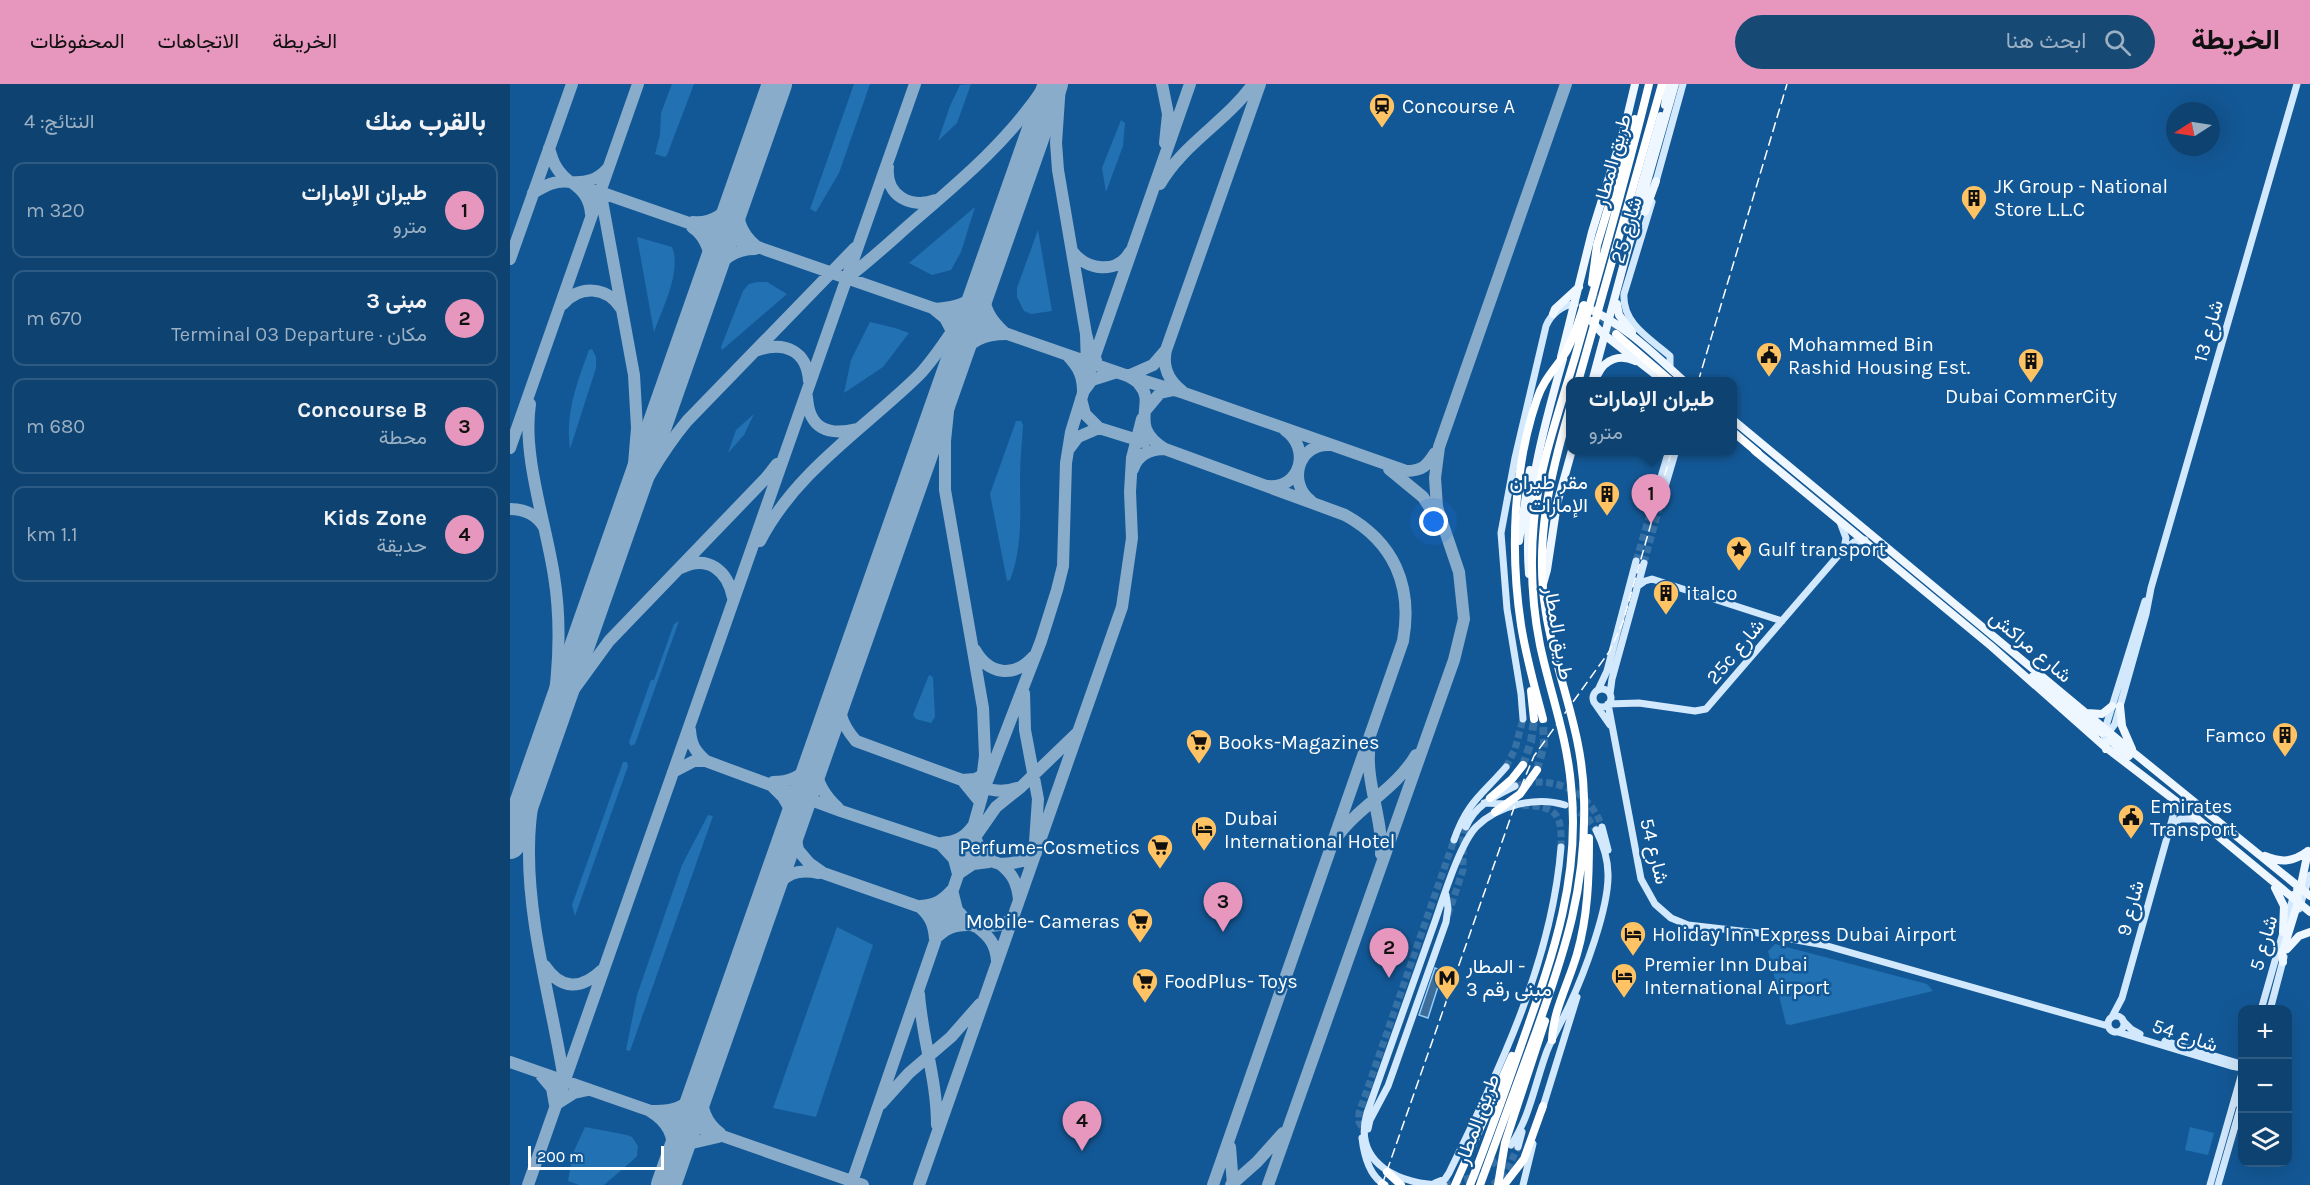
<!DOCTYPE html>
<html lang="ar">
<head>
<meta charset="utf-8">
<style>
  body { margin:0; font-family:Karla,Vazirmatn,sans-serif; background:#174975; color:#f1f3f6; direction:rtl }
  .controls { position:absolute; right:18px; bottom:18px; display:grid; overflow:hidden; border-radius:12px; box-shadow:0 6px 24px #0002 }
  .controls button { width:54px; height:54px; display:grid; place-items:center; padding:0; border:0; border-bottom:2px solid #2e5b83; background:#0e4270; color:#f1f3f6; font:30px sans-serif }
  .compass { position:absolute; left:1656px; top:18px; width:54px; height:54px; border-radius:50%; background:#0e4270; box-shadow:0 6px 24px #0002; rotate:258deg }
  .scale { position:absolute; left:18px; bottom:15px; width:136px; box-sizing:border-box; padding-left:6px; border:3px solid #fff; border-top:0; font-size:16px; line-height:21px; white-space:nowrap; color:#fff; -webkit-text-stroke:4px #135896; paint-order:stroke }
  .you { position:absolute; left:924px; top:438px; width:21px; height:21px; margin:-15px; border:4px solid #fff; border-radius:50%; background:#1a73e8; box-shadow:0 0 0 9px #1a73e833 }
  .badge { display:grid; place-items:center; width:39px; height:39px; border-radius:50%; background:#e797bd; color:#111; font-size:20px; font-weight:700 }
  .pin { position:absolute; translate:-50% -50px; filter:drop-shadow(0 2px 3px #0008) }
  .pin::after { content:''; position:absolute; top:32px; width:21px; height:18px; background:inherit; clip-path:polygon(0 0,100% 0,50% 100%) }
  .popup { position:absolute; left:1056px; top:293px; width:171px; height:78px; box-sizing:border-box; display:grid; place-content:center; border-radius:12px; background:#0e4270; filter:drop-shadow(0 2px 4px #0005); font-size:20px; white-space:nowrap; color:#9bb0c3 }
  .popup b { font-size:22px; color:#f1f3f6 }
  .popup::after { content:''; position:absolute; left:50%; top:100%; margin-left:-12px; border:12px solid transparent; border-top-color:#0e4270 }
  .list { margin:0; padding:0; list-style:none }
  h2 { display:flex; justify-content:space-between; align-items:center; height:78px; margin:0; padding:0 24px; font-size:26px }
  h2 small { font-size:20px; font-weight:400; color:#9bb0c3 }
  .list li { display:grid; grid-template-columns:39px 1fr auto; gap:18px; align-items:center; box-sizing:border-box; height:96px; margin:0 12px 12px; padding:0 12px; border:2px solid #2e5b83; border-radius:12px }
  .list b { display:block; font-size:22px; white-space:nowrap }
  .list p { margin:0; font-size:20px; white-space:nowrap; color:#9bb0c3 }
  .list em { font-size:20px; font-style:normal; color:#9bb0c3 }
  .icon { flex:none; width:33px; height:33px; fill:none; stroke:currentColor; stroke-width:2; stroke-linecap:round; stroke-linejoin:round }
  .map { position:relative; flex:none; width:1800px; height:1101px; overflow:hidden; direction:ltr }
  header { display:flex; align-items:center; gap:36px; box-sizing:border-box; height:84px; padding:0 30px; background:#e797bd; color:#111 }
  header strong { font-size:28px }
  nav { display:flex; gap:33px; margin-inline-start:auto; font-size:21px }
  .search { width:420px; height:54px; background:#174975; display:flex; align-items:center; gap:15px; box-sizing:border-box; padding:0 21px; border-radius:33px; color:#9bb0c3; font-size:22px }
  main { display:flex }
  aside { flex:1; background:#0e4270 }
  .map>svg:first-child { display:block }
</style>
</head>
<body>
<header>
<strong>الخريطة</strong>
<div class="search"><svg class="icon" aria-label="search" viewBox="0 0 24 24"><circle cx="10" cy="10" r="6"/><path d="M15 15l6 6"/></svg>ابحث هنا</div>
<nav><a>الخريطة</a><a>الاتجاهات</a><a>المحفوظات</a></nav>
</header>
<main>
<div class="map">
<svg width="1800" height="1101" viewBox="0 0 1800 1101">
  <rect width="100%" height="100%" fill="#135896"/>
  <path fill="#2271b3" d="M162,0h22l-27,71 -2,2 -10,-3 5,-19 1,-22z
    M344,0h16l-31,89 -23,39 -6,-3z
    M461,0l-14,39 -19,18 12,-35 10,-21z
    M611,36l4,3 -2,23 -17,46 -4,-24z
    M465,123l-14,45 -10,18 -19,5 -23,-12z
    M528,146l14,81 -21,3 -7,-3 -7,-14v-9z
    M127,153l35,10c10,24 -10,62 -18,85z
    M247,198h10l20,12 -65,56 -1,-3 22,-56 6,-7z
    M360,238l25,6 14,5 -26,34 -39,26 7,-33z
    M82,265l4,8v11l-26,81c-5,-36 7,-66 19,-99z
    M244,330l-10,21 -16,18 8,-23z
    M506,337h5l2,4c-1,17 -3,35 -3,52 0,35 3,69 -10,103l-3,1 -17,-87z
    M169,537l-44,123 -4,2 -2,-4 22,-62h3l20,-56z
    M419,591l4,2 2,40 -4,6 -15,-4 -3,-4z
    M113,678h4l1,4 -53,150 -3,-11z
    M198,731l5,1 -83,235 -4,-1 11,-55 45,-130z
    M327,843l36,18 -57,172 -43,-9z
    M1265,860l152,40 6,7 -143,34 -4,-1 -18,-73z
    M75,1043l42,8 5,2 6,9 -1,10 -4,4 -29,25h-25l-11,-4 5,-28z
    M1680,1043l24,6 -6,22 -23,-5z"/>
  <path fill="#3d6e9a" stroke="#95cbf6" stroke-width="1.5" d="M925,884l8,3 -15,47 -9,-3z"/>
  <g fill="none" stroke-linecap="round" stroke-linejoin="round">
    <path stroke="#89acca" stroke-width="12" d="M550,0l-4,59 2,27 28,164
      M652,0l6,30 -3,29
      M254,29l7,-29
      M246,60l19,-41 11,-19
      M39,64c4,15 8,24 21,34
      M378,83c-3,29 23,42 48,33
      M650,100c23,-40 67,-63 93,-100
      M23,109c13,-8 22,-13 38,-11l557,194 25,-11 13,-15 94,-266
      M91,111l33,180 3,53 -3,36 -10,48
      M81,130c-1,-15 -8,-24 -20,-32 15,1 27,-2 37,-14
      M183,138c20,2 33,-10 45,-24 -2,19 2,35 18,48
      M182,143c16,11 19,28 19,46
      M562,167c14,19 45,24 58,1
      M0,175l62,-175
      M201,189c12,-14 24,-24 44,-24
      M337,194c24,-18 46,-39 69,-59 48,-41 96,-82 130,-135
      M466,212c-15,10 -25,12 -42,13l11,9 11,21 1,19 -7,34 -5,49v49l38,218 2,48 -3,24
      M461,218l18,-36
      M53,220c17,-19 43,-18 58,4
      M248,266c27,-9 49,1 51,31
      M656,266c-4,17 3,31 16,41
      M558,272c11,12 15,20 15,36l9,-12 22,-7
      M447,274c14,-17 26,-24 49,-24 -17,-15 -22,-26 -24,-48
      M577,283l-1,-33 4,16 6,10
      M618,292c3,2 9,5 11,8 19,20 -13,41 26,65l180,66c49,27 68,71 58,126l-190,544
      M625,294l49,15 222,78c16,0 21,-5 29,-18
      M297,313c2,32 21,39 50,32
      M571,315l4,15 14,14
      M20,320c-8,52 16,119 24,172 8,49 5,97 -3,146
      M635,327l15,-18 14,-3
      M0,364l128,-364
      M559,365l9,-12 21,-9 45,14
      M623,385c5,-15 17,-20 32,-20
      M879,385l34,28 14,22
      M758,402c33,3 43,-38 17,-56
      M801,417c-24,-18 -13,-58 19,-56
      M0,425c15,0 26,5 34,18
      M110,447c19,-39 39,-76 67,-110l168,-173
      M250,457c36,-70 105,-113 159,-166 14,-15 25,-32 36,-48
      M171,484c27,-14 47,3 52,30
      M465,566c14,25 39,28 58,7
      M332,601c-4,26 -3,36 14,56l106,39 13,-1 12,-6
      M514,609l1,37 13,69 -3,43
      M180,646c1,15 5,21 16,31l135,50 159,53c13,10 17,19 19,35
      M38,650l21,-38 40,-55 157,-163 11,-14
      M860,659c-6,37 13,74 11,111
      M163,688l21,-11h12
      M263,698c17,0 27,-6 41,-17 4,19 10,30 24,43
      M263,703l10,10 7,12 8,41 11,13 14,10 154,54c13,10 19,18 20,34
      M470,718l-18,-22c19,7 35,15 55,8
      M0,727l20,-36 18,-41c-10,37 -19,75 -19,114 -1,78 23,155 35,232
      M827,753c22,-31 59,-48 79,-82
      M463,756l23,-33 25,-20 56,-54
      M432,759c15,-2 22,-5 31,-17 1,14 6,24 17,33
      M431,761l13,14 4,15 15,-10 16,-2
      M490,780c13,0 26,-2 36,-11
      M259,808c18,-17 25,-24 50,-19
      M411,822c14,-1 21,-5 31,-16l5,20 11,12
      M411,824c10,9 13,18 14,31 10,-10 18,-14 32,-14
      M467,843l23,-2 13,-6
      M35,882c16,24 36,24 57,4
      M409,910c3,44 18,86 18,131
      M0,978l353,123
      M31,991l11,13 3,17 19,-12 14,-3
      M371,1020l28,-31 42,-36 29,-33
      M720,1063l3,38
      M166,1073c-4,-22 -6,-34 -26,-46 24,1 34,-3 50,-21 2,18 5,32 20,43
      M166,1073l16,-14 26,-6
      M18,1101l387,-1101
      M341,1101l116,-336 17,-60 57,-148 16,-51 6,-24 3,-103 5,-31 21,-68 98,-280
      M409,1101l203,-578 10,-69 -2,-46 2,-34 10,-39
      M721,1101l26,-23 26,-29
      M758,1101l186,-525 10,-41 -5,-47 -22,-65 -2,-29 4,-31 127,-363"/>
    <path stroke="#89acca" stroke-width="30" d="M0,760l267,-760
      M156,1101l387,-1101"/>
    <path stroke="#3671a6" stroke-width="7" stroke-dasharray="7 3.5" stroke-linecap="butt" d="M1126,477l19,-64
      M1134,479l19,-69
      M996,683l9,-18 8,-30
      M1005,702c36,-12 75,4 87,41
      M1012,721c35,2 40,8 39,42
      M1060,723l17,10 9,13
      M938,831l15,-45v-32l3,-11
      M852,1043l-3,-5v-9l95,-273
      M934,1101l33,-9 26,-20
      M983,1101l14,-15 11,-23"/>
    <path stroke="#3671a6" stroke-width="8" stroke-dasharray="8 4" stroke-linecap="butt" d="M1083,209l6,20 17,21
      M1013,681l8,-23 3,-23
      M1027,686l7,-25 -1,-26"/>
    <path stroke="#d2e8fc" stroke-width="7" d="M1145,101l28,-101
      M1142,118l-28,92c-2,30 27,45 46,62v12
      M1153,410l13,-44
      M1145,413l14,-47
      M1330,438l6,16 -2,10
      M1128,502l7,-5 7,-2 130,42
      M1083 614a9 9 0 1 1 18 0a9 9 0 1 1-18 0Z
      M1088,606l9,-19 29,-110
      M1100,610l2,-15 32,-116
      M1098,620l33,175 14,25 16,14 17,7 70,8 66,12 284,81
      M1098,620l31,-1 56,8 11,-2 137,-159 11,-8 11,-2
      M1086,621l14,20
      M1013,635l-2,-25 -14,-85 -6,-76 14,-75 31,-132c5,-12 16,-21 29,-22
      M1599,648l6,-8 31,-110 5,-26 146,-504
      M1594,662l1,-17 40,-128
      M974,719l24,1
      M956,743c9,-22 29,-31 49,-41
      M1092,743l6,23
      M1660,744l10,-9h17
      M944,756c13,-38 28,-45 52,-73
      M1789,825l11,-34
      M1751,926l33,-116
      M1760,926l14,-53
      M1598 940a8 8 0 1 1 16 0a8 8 0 1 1-16 0Z
      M1602,933l10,-19 55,-196
      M1613,937l8,8 9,5
      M1608,948l113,34 11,2
      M1655,957l76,23
      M1729,1020l3,-12
      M1032,1026l35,-113
      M858,1045l2,-9 18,-34 58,-164 2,-14 -2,-13
      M852,1054c2,17 7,38 23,47
      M1001,1061c19,-28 24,-62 36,-94 6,-15 15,-30 22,-45 15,-32 40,-98 39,-132 0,-16 -5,-30 -12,-44
      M1008,1063l4,-15
      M925,1099l10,-4 4,-6c50,-103 103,-211 112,-326
      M934,1101c-42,0 -92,-20 -77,-72 22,-62 44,-124 66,-186 9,-25 26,-82 43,-100 22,-22 60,-31 89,-22
      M1013,1101l10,-41
      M1700,1101l32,-112
      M1708,1101l24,-83"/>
    <path stroke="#eef6ff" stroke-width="8" d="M1155,21l3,-21
      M1135,128l11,-31
      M1121,139l30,-107
      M1107,220l2,11 13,17
      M1073,222c40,17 71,48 102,76
      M1043,230l2,-5 24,-22
      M1081,237l11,12 63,49
      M1051,273l31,-125 33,-106 10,-42
      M1088,290c7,-15 22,-20 37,-13
      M1082,298l36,-134 47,-164
      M1222,335l402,334 176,143
      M1245,367l236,195 113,100 73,56 133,110
      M1009,457l11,-71
      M1019,490c-6,-73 14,-145 34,-215
      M1033,500l4,-14 10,-66 15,-54
      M1522,593l65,53 5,3 7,-1
      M1610,622l2,20 10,23
      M1577,629l15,1 10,-8
      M1596,665l-1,-6 5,-3 19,16
      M1755,772c17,7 28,6 43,-5
      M1765,804l9,18 -1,26
      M1790,806l8,-39
      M1777,865l12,-13 11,-4
      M1773,878l-1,-8 16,-52 -1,-17"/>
    <path stroke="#fff" stroke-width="8" d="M1109,76l1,-21
      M1082,199l5,-38 38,-126
      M1106,250l56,48
      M1068,298l84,-298
      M1222,347l26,22
      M1021,607l3,28
      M1033,635c-8,-31 -17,-62 -22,-94 -11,-73 -8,-156 16,-226 6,-19 19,-31 29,-47 8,-15 13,-31 18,-47
      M980,714l22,-19 11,-14
      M985,728l25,-18 17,-24
      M1042,956c1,-29 17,-58 25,-86 11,-38 12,-76 12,-116
      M877,1088l14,13
      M872,1100l2,1
      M945,1101l57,-129
      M960,1101c19,-48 36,-96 53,-145 30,-85 58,-163 48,-255 -4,-48 -21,-93 -31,-140 -8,-40 -10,-83 -6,-125 6,-57 26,-111 42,-166 25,-89 51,-179 73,-270
      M970,1101c19,-51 37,-102 56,-153 29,-81 51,-146 48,-234 -1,-66 -28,-122 -38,-185 -12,-71 4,-138 24,-205
      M988,1101l7,-42 40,-122
      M994,1101l20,-26 19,-53"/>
    <path stroke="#fff" stroke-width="1.5" stroke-dasharray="10 4.5" stroke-linecap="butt" d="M1188,298l89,-298
      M872,1101l141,-403 11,-26 75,-104 14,-30 49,-172"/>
  </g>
  <defs>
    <g id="station-pin" transform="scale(1.35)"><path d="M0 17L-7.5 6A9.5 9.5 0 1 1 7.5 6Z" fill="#ffc364" stroke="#135896"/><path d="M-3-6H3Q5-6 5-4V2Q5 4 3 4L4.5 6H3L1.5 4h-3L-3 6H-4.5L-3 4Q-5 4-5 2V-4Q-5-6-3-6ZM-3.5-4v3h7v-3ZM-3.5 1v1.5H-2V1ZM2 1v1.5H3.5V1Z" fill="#111"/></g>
    <g id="building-pin" transform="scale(1.35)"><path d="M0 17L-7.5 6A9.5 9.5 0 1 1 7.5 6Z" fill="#ffc364" stroke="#135896"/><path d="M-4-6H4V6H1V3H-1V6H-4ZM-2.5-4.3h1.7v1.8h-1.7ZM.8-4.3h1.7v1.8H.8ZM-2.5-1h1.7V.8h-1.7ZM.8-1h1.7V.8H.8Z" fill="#111"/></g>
    <g id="civic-pin" transform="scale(1.35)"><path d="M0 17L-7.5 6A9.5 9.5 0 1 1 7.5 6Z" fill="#ffc364" stroke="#135896"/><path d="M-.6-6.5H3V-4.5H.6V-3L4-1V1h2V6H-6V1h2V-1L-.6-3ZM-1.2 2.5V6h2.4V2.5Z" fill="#111"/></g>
    <g id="sight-pin" transform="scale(1.35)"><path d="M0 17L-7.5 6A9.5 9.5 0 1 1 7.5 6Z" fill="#ffc364" stroke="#135896"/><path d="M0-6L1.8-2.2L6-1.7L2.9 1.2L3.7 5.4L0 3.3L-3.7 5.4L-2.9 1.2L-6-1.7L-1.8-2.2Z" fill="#111"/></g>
    <g id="supermarket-pin" transform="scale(1.35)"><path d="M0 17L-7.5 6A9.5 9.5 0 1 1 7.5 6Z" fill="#ffc364" stroke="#135896"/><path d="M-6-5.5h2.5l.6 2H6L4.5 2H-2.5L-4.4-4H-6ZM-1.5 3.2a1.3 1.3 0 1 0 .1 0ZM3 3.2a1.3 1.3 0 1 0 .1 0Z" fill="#111"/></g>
    <g id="hotel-pin" transform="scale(1.35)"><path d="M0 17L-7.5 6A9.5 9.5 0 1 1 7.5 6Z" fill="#ffc364" stroke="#135896"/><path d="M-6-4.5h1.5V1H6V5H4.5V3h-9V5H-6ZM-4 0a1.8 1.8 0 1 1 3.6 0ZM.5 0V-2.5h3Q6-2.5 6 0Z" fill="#111"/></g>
    <g id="metro-pin" transform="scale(1.35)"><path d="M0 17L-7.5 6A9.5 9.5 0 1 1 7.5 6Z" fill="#ffc364" stroke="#135896"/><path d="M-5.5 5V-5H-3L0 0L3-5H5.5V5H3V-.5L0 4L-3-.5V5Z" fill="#111"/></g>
  </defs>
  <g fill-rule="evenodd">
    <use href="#station-pin" x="872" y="22"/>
    <use href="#building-pin" x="1464" y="114"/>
    <use href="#civic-pin" x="1259" y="271"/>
    <use href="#building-pin" x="1521" y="277"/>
    <use href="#building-pin" x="1097" y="410"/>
    <use href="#sight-pin" x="1229" y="465"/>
    <use href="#building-pin" x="1156" y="509"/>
    <use href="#building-pin" x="1775" y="651"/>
    <use href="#supermarket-pin" x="689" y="658"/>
    <use href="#civic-pin" x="1621" y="733"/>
    <use href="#hotel-pin" x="694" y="745"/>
    <use href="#supermarket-pin" x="650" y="763"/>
    <use href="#supermarket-pin" x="630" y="837"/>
    <use href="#hotel-pin" x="1123" y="850"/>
    <use href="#hotel-pin" x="1114" y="892"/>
    <use href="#metro-pin" x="937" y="894"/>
    <use href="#supermarket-pin" x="635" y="897"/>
  </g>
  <g text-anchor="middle" stroke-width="5" stroke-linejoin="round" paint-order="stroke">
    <g font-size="20" fill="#fff" stroke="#135896" text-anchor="start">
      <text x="892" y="29">Concourse A</text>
      <text x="1484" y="109">JK Group - National<tspan x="1484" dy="23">Store L.L.C</tspan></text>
      <text x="1278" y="267">Mohammed Bin<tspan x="1278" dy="23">Rashid Housing Est.</tspan></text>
      <text x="1521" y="319" text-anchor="middle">Dubai CommerCity</text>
      <text x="1078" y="405" text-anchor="end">مقر طيران<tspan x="1078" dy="23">الإمارات</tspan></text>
      <text x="1248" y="472">Gulf transport</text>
      <text x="1176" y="516">italco</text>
      <text x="1756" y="658" text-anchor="end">Famco</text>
      <text x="708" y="665">Books-Magazines</text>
      <text x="1640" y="729">Emirates<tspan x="1640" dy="23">Transport</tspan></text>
      <text x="714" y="741">Dubai<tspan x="714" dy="23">International Hotel</tspan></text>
      <text x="630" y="770" text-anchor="end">Perfume-Cosmetics</text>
      <text x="610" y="844" text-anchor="end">Mobile- Cameras</text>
      <text x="1142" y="857">Holiday Inn Express Dubai Airport</text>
      <text x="1134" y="887">Premier Inn Dubai<tspan x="1134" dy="23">International Airport</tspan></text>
      <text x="956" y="889">المطار -<tspan x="956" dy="23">مبنى رقم 3</tspan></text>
      <text x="654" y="904">FoodPlus- Toys</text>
    </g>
    <g font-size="20" fill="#fff" stroke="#135896">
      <text transform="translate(1102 76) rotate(-75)" y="7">طريق المطار</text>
      <text transform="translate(1116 146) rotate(-74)" y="7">شارع 25</text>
      <text transform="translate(1698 247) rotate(-74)" y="7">شارع 13</text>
      <text transform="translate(1049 549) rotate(80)" y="7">طريق المطار</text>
      <text transform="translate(1521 562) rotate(40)" y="7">شارع مراكش</text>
      <text transform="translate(1225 567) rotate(-50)" y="7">25c شارع</text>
      <text transform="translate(1145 767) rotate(76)" y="7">شارع 54</text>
      <text transform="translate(1620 824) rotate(-75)" y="7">شارع 9</text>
      <text transform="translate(1753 859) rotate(-74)" y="7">شارع 5</text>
      <text transform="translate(1675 951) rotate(18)" y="7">شارع 54</text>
      <text transform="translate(967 1035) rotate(-70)" y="7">طريق المطار</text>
    </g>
  </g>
</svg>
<div class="controls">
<button>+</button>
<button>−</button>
<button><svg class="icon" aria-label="layers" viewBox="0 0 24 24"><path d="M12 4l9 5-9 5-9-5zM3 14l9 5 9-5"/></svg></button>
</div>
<svg class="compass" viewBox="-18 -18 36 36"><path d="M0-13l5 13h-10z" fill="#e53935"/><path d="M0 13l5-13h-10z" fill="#9bb0c3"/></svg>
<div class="scale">200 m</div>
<div class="you"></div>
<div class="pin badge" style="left:1141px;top:440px">1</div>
<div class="popup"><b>طيران الإمارات</b>مترو</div>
<div class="pin badge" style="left:879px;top:894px">2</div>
<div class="pin badge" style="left:713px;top:848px">3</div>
<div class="pin badge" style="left:572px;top:1067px">4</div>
</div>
<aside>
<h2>بالقرب منك<small>النتائج: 4</small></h2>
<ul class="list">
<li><span class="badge">1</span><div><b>طيران الإمارات</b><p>مترو</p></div><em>320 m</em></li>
<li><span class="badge">2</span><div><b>مبنى 3</b><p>مكان · Terminal 03 Departure</p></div><em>670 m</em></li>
<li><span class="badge">3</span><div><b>Concourse B</b><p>محطة</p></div><em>680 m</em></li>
<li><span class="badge">4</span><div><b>Kids Zone</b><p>حديقة</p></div><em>1.1 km</em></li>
</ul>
</aside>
</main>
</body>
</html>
